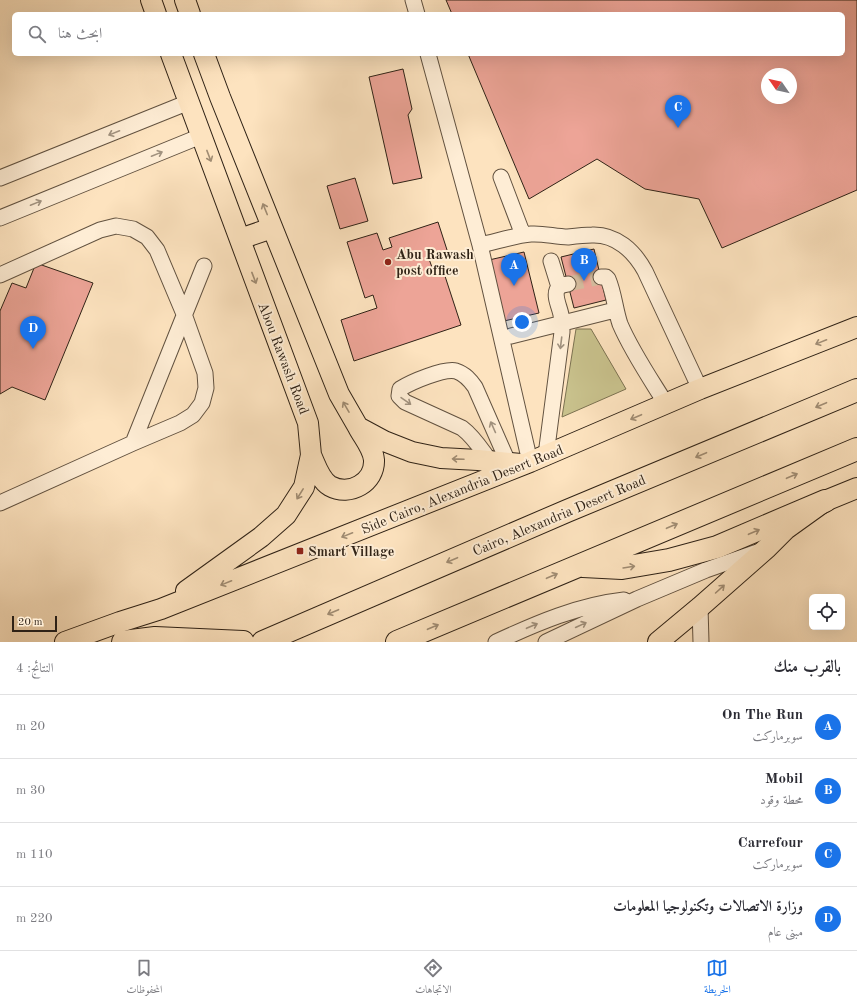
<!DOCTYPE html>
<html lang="ar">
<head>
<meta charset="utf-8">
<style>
  body { margin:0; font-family:"Old Standard TT",Amiri,serif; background:#f7f7f7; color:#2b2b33; direction:rtl }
  .controls { position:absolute; right:12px; bottom:12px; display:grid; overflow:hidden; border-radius:6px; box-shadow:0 4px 16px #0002 }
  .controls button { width:36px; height:36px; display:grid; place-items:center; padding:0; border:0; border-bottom:1px solid #e1e1e2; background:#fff; color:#2b2b33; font:20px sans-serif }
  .compass { position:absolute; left:761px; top:68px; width:36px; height:36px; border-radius:50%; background:#fff; box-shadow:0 4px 16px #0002; rotate:304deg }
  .scale { position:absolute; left:12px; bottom:10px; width:45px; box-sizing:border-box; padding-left:4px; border:2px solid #2f2216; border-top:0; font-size:11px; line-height:14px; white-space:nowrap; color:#2f2216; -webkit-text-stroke:3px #feedd5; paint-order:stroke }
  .you { position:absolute; left:522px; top:322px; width:14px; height:14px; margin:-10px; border:3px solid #fff; border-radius:50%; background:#1a73e8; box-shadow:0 0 0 6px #1a73e833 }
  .badge { display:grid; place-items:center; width:26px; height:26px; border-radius:50%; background:#1a73e8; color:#fff; font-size:13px; font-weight:700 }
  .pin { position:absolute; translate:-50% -33px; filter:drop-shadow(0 1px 2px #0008) }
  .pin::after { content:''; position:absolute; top:21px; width:14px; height:12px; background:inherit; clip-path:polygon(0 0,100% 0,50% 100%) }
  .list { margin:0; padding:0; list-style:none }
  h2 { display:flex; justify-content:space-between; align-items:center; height:52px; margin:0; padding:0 16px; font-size:17px }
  h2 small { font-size:13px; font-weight:400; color:#7c7c81 }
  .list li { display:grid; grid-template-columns:26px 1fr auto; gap:12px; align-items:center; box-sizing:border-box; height:64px; padding:0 16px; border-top:1px solid #e1e1e2 }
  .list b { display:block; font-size:15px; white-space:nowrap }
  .list p { margin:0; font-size:13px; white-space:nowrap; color:#7c7c81 }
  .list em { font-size:13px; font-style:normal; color:#7c7c81 }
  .icon { flex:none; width:22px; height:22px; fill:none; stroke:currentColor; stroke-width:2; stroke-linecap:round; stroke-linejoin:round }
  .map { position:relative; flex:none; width:857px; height:642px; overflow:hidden; direction:ltr }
  .search { position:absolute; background:#fff; box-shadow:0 4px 16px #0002; left:12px; right:12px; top:12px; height:44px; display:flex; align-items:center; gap:10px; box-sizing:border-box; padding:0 14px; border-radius:6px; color:#7c7c81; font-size:15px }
  .sheet { height:308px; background:#fff }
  nav { display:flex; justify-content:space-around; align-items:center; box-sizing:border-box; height:56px; border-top:1px solid #e1e1e2; background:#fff; font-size:11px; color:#7c7c81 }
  nav a { display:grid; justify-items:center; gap:2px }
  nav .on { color:#1a73e8 }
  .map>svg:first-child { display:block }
</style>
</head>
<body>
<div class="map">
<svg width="857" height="642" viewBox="0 0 857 642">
  <rect width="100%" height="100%" fill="#fde3bf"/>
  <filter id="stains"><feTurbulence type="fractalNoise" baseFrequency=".005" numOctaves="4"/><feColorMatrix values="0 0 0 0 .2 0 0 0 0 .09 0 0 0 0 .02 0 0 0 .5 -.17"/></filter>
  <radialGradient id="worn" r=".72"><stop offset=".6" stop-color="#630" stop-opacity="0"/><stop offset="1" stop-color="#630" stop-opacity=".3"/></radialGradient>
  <path fill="#c8c18c" stroke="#7c7251" d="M576,329h15l35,60 -64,28z"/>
  <path fill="#eda497" stroke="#2f2216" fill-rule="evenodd" d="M446,0h411v190l-135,58 -23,-49 -54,-10 -48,-30 -68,40 -61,-145h375v-40h-391zM767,74h24v24h-24z
    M403,69l9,40 -4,6 14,63 -29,6 -24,-107z
    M355,178l13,43 -28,8 -13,-43z
    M438,222l10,31 -19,6 4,11 9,-3 19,58 -107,36 -13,-41 36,-12 -4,-13 -8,3 -18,-56 30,-9 6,17 9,-3 -3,-9z
    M594,249l12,51 -32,8 -13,-51z
    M524,252l15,61 -35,8 -15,-61z
    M36,263l57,20 -48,117 -33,-13 -12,7v-83l12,-28 14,5z"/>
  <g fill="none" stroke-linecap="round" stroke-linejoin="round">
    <path stroke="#d4bc9d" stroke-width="15" stroke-dasharray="15 8" stroke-linecap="butt" d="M568,284l33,-7"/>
    <g stroke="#625240" stroke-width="17">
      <path id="minor" d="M413,0l4,14
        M428,54l52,191 50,217
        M501,177l22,58
        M0,178l189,-76
        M0,218l201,-82
        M480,245c15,-3 36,-10 51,-11 12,-1 25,3 37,3 8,-1 16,-2 24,-2 24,-1 42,16 53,36l55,118
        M551,261l8,26
        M0,275l100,-45 16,-4 17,3 14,8 10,13 27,64 21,59 1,15 -4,15 -9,12 -13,8 -47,20 -133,60
        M601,277h5l2,2c6,14 7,30 12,45 12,28 30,54 46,80
        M511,336l104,-26
        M133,443l71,-177
        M546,455l16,-123c0,-6 0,-11 -1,-17 -1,-7 -7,-18 -4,-25 2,-5 7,-5 11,-6
        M490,461c-9,-12 -16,-24 -28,-33l-57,-26 -6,-6 1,-7c11,-7 44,-21 56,-18 9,3 14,9 19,16l33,75
        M700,607l1,35
        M496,642c41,-19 83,-37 128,-42
        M546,642l91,-43 69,-29 54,-19"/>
    </g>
    <g stroke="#2f2216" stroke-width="22">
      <path id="major" d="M151,0l5,14
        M185,0l5,14
        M171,54l137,369 3,32 -7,32 -18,28 -25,22 -75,54
        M204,54l16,43 119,297 19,33 26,14 28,11 29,6 37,2 43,4
        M240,239l32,-11
        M311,455c5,11 9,25 19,31 20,11 45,-4 44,-26 -1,-12 -11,-23 -16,-33
        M65,642l55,-20 41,-13 369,-147 170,-73 157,-62
        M658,642l42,-35 67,-59 19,-19 39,-28 32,-13"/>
    </g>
    <g stroke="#2f2216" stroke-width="24">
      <path id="highway" d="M583,566l39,2 47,-8 48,-13 108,-46
        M123,642l32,-4 88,4
        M263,642l304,-131 290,-121
        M397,642l460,-193"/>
    </g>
    <use href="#minor" stroke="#feedd5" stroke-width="15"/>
    <use href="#major" stroke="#fde3bf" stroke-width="20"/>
    <use href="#highway" stroke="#fde3bf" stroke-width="22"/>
  </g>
  <defs><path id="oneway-shaft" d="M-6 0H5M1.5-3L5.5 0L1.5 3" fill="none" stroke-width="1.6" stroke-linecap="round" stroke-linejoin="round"/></defs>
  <g stroke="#a1927f">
    <use href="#oneway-shaft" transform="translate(114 133) rotate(158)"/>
    <use href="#oneway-shaft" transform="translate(157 154) rotate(-22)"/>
    <use href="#oneway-shaft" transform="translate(36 203) rotate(-22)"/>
    <use href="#oneway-shaft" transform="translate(561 343) rotate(97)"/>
    <use href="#oneway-shaft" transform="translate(406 401) rotate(35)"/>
    <use href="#oneway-shaft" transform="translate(493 427) rotate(-114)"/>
    <use href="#oneway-shaft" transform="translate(581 625) rotate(-25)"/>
    <use href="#oneway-shaft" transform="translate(532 626) rotate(-23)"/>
  </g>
  <g stroke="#a08c73">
    <use href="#oneway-shaft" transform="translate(209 156) rotate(69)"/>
    <use href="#oneway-shaft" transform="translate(265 209) rotate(-112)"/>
    <use href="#oneway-shaft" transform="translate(254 278) rotate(69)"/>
    <use href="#oneway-shaft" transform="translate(821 342) rotate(158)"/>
    <use href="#oneway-shaft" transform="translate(821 405) rotate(157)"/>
    <use href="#oneway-shaft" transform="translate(346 407) rotate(-120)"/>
    <use href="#oneway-shaft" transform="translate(636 417) rotate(157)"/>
    <use href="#oneway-shaft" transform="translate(701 455) rotate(157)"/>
    <use href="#oneway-shaft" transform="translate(458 459) rotate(-178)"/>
    <use href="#oneway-shaft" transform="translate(792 476) rotate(-23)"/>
    <use href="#oneway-shaft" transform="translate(300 494) rotate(122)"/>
    <use href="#oneway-shaft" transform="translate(672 526) rotate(-23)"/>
    <use href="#oneway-shaft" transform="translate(754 532) rotate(-23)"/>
    <use href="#oneway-shaft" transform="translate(347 535) rotate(158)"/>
    <use href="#oneway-shaft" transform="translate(452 560) rotate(157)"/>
    <use href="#oneway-shaft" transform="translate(629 567) rotate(-9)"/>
    <use href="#oneway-shaft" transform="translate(552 576) rotate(-23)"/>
    <use href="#oneway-shaft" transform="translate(226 583) rotate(158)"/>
    <use href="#oneway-shaft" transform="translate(720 589) rotate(-42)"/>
    <use href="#oneway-shaft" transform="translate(333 612) rotate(157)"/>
    <use href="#oneway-shaft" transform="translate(433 627) rotate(-23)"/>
  </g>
  <g fill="#8f2418" stroke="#feedd5" stroke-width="1.5">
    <circle cx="388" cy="262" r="4"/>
    <rect x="296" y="547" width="8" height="8" rx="2"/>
  </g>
  <g text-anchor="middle" stroke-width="4" stroke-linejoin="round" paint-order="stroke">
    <g font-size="14" font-weight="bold" fill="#2f2216" stroke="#feedd5" text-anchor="start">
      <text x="396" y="259">Abu Rawash<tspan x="396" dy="16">post office</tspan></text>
      <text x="308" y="556">Smart Village</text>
    </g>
    <g font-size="14" fill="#2f2216" stroke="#feedd5">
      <text transform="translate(284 358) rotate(69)" y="5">Abou Rawash Road</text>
      <text transform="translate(462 489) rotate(-22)" y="5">Side Cairo, Alexandria Desert Road</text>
      <text transform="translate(559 515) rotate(-23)" y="5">Cairo, Alexandria Desert Road</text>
    </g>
  </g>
  <rect width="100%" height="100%" filter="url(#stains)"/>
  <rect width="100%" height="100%" fill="url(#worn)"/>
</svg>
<div class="controls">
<button><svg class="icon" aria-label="locate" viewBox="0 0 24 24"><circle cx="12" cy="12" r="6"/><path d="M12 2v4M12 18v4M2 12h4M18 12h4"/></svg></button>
</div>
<svg class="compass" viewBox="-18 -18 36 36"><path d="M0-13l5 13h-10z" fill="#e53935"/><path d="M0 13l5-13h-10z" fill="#7c7c81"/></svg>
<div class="scale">20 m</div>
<div class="you"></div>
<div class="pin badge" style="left:514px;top:286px">A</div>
<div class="pin badge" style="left:584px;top:281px">B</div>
<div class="pin badge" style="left:678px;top:128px">C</div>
<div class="pin badge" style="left:33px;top:349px">D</div>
<div class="search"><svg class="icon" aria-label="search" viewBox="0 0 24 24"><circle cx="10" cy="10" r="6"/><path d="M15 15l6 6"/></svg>ابحث هنا</div>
</div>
<section class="sheet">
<h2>بالقرب منك<small>النتائج: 4</small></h2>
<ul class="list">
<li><span class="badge">A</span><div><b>On The Run</b><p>سوبرماركت</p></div><em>20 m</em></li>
<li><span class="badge">B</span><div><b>Mobil</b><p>محطة وقود</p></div><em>30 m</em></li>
<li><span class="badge">C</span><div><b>Carrefour</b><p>سوبرماركت</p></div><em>110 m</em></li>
<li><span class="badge">D</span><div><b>وزارة الاتصالات وتكنولوجيا المعلومات</b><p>مبنى عام</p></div><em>220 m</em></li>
</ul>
</section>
<nav>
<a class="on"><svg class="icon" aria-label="map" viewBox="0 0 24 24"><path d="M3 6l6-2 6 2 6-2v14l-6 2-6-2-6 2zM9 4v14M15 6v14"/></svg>الخريطة</a>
<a><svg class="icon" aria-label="directions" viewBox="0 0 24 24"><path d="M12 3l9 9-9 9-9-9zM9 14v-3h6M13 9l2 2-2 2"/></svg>الاتجاهات</a>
<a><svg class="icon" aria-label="saved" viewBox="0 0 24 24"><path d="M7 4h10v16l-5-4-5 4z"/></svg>المحفوظات</a>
</nav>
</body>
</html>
